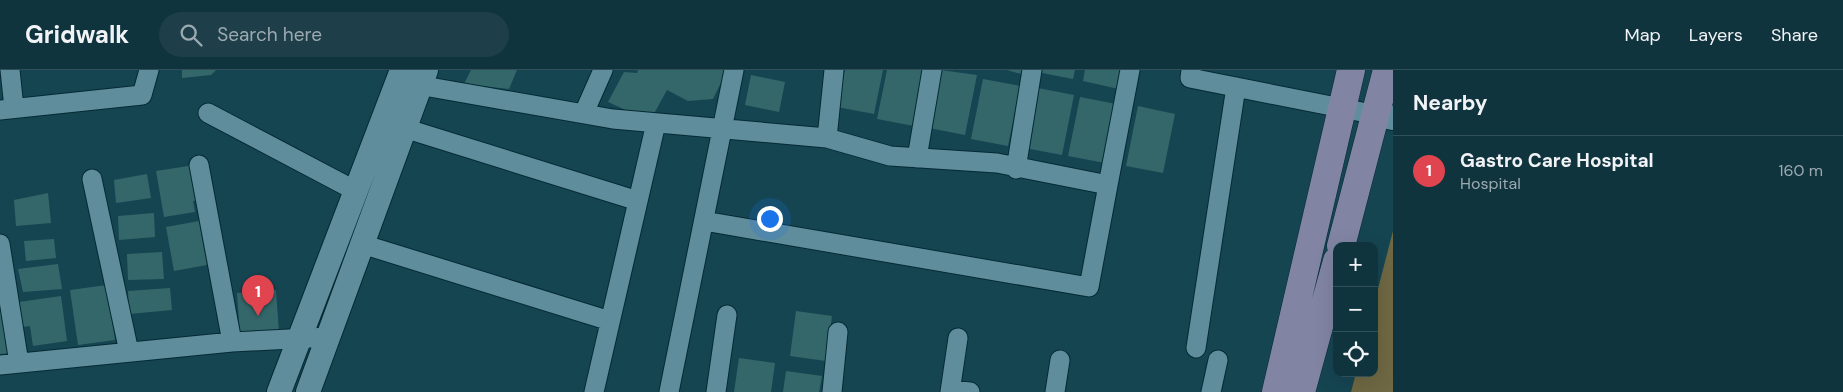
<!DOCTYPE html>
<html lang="en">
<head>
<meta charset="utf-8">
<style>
  body { margin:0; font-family:"DM Sans",sans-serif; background:#1e3f49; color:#f1f3f6 }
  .controls { position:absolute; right:15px; bottom:15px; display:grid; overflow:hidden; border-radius:10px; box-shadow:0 5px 20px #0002 }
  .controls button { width:45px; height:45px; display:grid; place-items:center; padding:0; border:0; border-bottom:1px solid #304f58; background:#10343e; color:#f1f3f6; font:25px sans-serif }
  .you { position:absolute; left:769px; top:148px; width:18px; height:18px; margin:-12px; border:4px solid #fff; border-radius:50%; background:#1a73e8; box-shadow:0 0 0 8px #1a73e833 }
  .badge { display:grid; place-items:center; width:32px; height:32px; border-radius:50%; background:#f39f83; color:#fff; font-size:16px; font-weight:700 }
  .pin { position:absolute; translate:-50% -41px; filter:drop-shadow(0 1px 2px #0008) }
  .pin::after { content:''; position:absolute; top:26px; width:18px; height:15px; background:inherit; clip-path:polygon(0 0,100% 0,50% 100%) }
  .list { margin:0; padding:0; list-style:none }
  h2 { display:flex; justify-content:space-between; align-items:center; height:65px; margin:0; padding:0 20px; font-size:21px }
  h2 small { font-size:16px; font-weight:400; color:#9caab0 }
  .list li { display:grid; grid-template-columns:32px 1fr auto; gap:15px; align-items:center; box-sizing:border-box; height:70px; padding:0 20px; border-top:1px solid #304f58 }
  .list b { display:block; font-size:19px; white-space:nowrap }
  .list p { margin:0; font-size:16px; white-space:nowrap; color:#9caab0 }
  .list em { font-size:16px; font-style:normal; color:#9caab0 }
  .icon { flex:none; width:28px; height:28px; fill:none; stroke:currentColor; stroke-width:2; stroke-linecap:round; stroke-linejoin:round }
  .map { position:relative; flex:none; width:1393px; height:322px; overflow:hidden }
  header { display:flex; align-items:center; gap:30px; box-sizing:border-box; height:70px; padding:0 25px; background:#10343e; border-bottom:1px solid #304f58 }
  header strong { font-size:24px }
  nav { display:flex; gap:28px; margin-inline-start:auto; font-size:18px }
  .search { width:350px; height:45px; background:#1e3f49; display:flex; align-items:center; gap:12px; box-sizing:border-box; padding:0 18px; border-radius:28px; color:#9caab0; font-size:19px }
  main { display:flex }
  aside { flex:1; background:#10343e }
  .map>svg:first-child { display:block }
</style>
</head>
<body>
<header>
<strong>Gridwalk</strong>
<div class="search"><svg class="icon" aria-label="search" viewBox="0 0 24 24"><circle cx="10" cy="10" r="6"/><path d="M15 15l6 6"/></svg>Search here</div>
<nav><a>Map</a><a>Layers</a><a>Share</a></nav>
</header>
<main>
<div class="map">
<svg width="1393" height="322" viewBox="0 0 1393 322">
  <rect width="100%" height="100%" fill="#164552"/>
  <path fill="#6e6843" d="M1393,161v161h-42l5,-19h18v-69z"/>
  <path fill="#34676a" d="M182,0h34l-5,5 -29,3z
    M471,0h46l-8,19 -45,-5z
    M638,0h89l-14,29 -25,2 -21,-11 -17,31 -42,-19 16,-30 13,1z
    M845,0h38l-9,44 -37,-7z
    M887,0h38l-11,56 -37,-7z
    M940,0l37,5 -12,60 -36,-7z
    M1007,0h15l-1,4z
    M1037,0h38l-2,9 -36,-7z
    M1085,0h38l-4,19 -36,-8z
    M751,5l34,7 -6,30 -34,-7z
    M983,9l37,7 -12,60 -37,-7z
    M1038,18l36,7 -12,60 -37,-7z
    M1080,27l36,7 -11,59 -37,-7z
    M1138,36l37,8 -12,59 -37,-7z
    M195,95l5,35 -7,1 2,11 -31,5 -8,-46z
    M147,104l4,24 -35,5 -2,-23z
    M48,123l3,30 -35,3 -2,-26z
    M154,143l1,24 -36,3 -1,-24z
    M199,151l8,44 -33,6 -8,-44z
    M54,169l2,19 -30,3 -2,-20z
    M162,182l2,27 -36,1 -1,-26z
    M58,194l4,25 -39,3 -5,-23z
    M107,215l8,55 -37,5 -8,-55z
    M170,218l2,22 -43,4 -1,-23z
    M276,220l3,42 -39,3 -3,-42z
    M61,226l6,45 -34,5 -3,-20 -8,1 -3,-25z
    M0,228l12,55 -12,1z
    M796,241l36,5 -6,45 -36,-5z
    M739,288l36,5 -4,29h-37z
    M786,301l36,5 -3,16h-36z"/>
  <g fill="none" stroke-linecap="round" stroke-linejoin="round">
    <g stroke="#052a34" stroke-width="21">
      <path id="minor" d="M10,0l4,38
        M1191,0l-1,8 187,37
        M418,15l195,34 214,19 63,18 107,7 111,22 -19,102 -385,-66
        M0,40l142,-15 7,-25
        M208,43l148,78
        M584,43l19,-43
        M404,58l234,73
        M827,68l7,-68
        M917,88l15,-88
        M199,95l33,177
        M1016,99l16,-99
        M92,109l37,173
        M1108,115l22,-115
        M0,174l19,119
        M362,174l248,77
        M1196,278l40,-261
        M0,295l232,-23 97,-5
        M951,320l19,2
        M594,322l62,-269
        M669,322l65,-322
        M716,322l11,-77
        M832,322l6,-60
        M950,322l8,-54
        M1055,322l5,-32
        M1211,322l7,-32"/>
    </g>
    <g stroke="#052a34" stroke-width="26">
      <path id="tertiary" d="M1377,45l16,3
        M279,322l123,-322
        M308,322l118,-322"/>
    </g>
    <g stroke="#052a34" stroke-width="29">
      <path id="secondary" d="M1341,176l46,-176
        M1276,322l75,-322
        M1301,322l36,-131"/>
    </g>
    <use href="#minor" stroke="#5f8d9c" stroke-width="19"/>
    <use href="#tertiary" stroke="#5f8d9c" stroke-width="24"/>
    <use href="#secondary" stroke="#8185a3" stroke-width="28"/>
  </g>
</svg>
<div class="controls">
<button>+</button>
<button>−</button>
<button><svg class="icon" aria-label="locate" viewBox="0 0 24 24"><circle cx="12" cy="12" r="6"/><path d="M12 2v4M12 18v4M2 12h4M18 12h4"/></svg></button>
</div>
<div class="you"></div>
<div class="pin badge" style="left:258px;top:246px;background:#e0444e">1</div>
</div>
<aside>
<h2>Nearby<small></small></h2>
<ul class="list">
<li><span class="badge" style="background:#e0444e">1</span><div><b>Gastro Care Hospital</b><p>Hospital</p></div><em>160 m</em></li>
</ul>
</aside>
</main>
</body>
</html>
